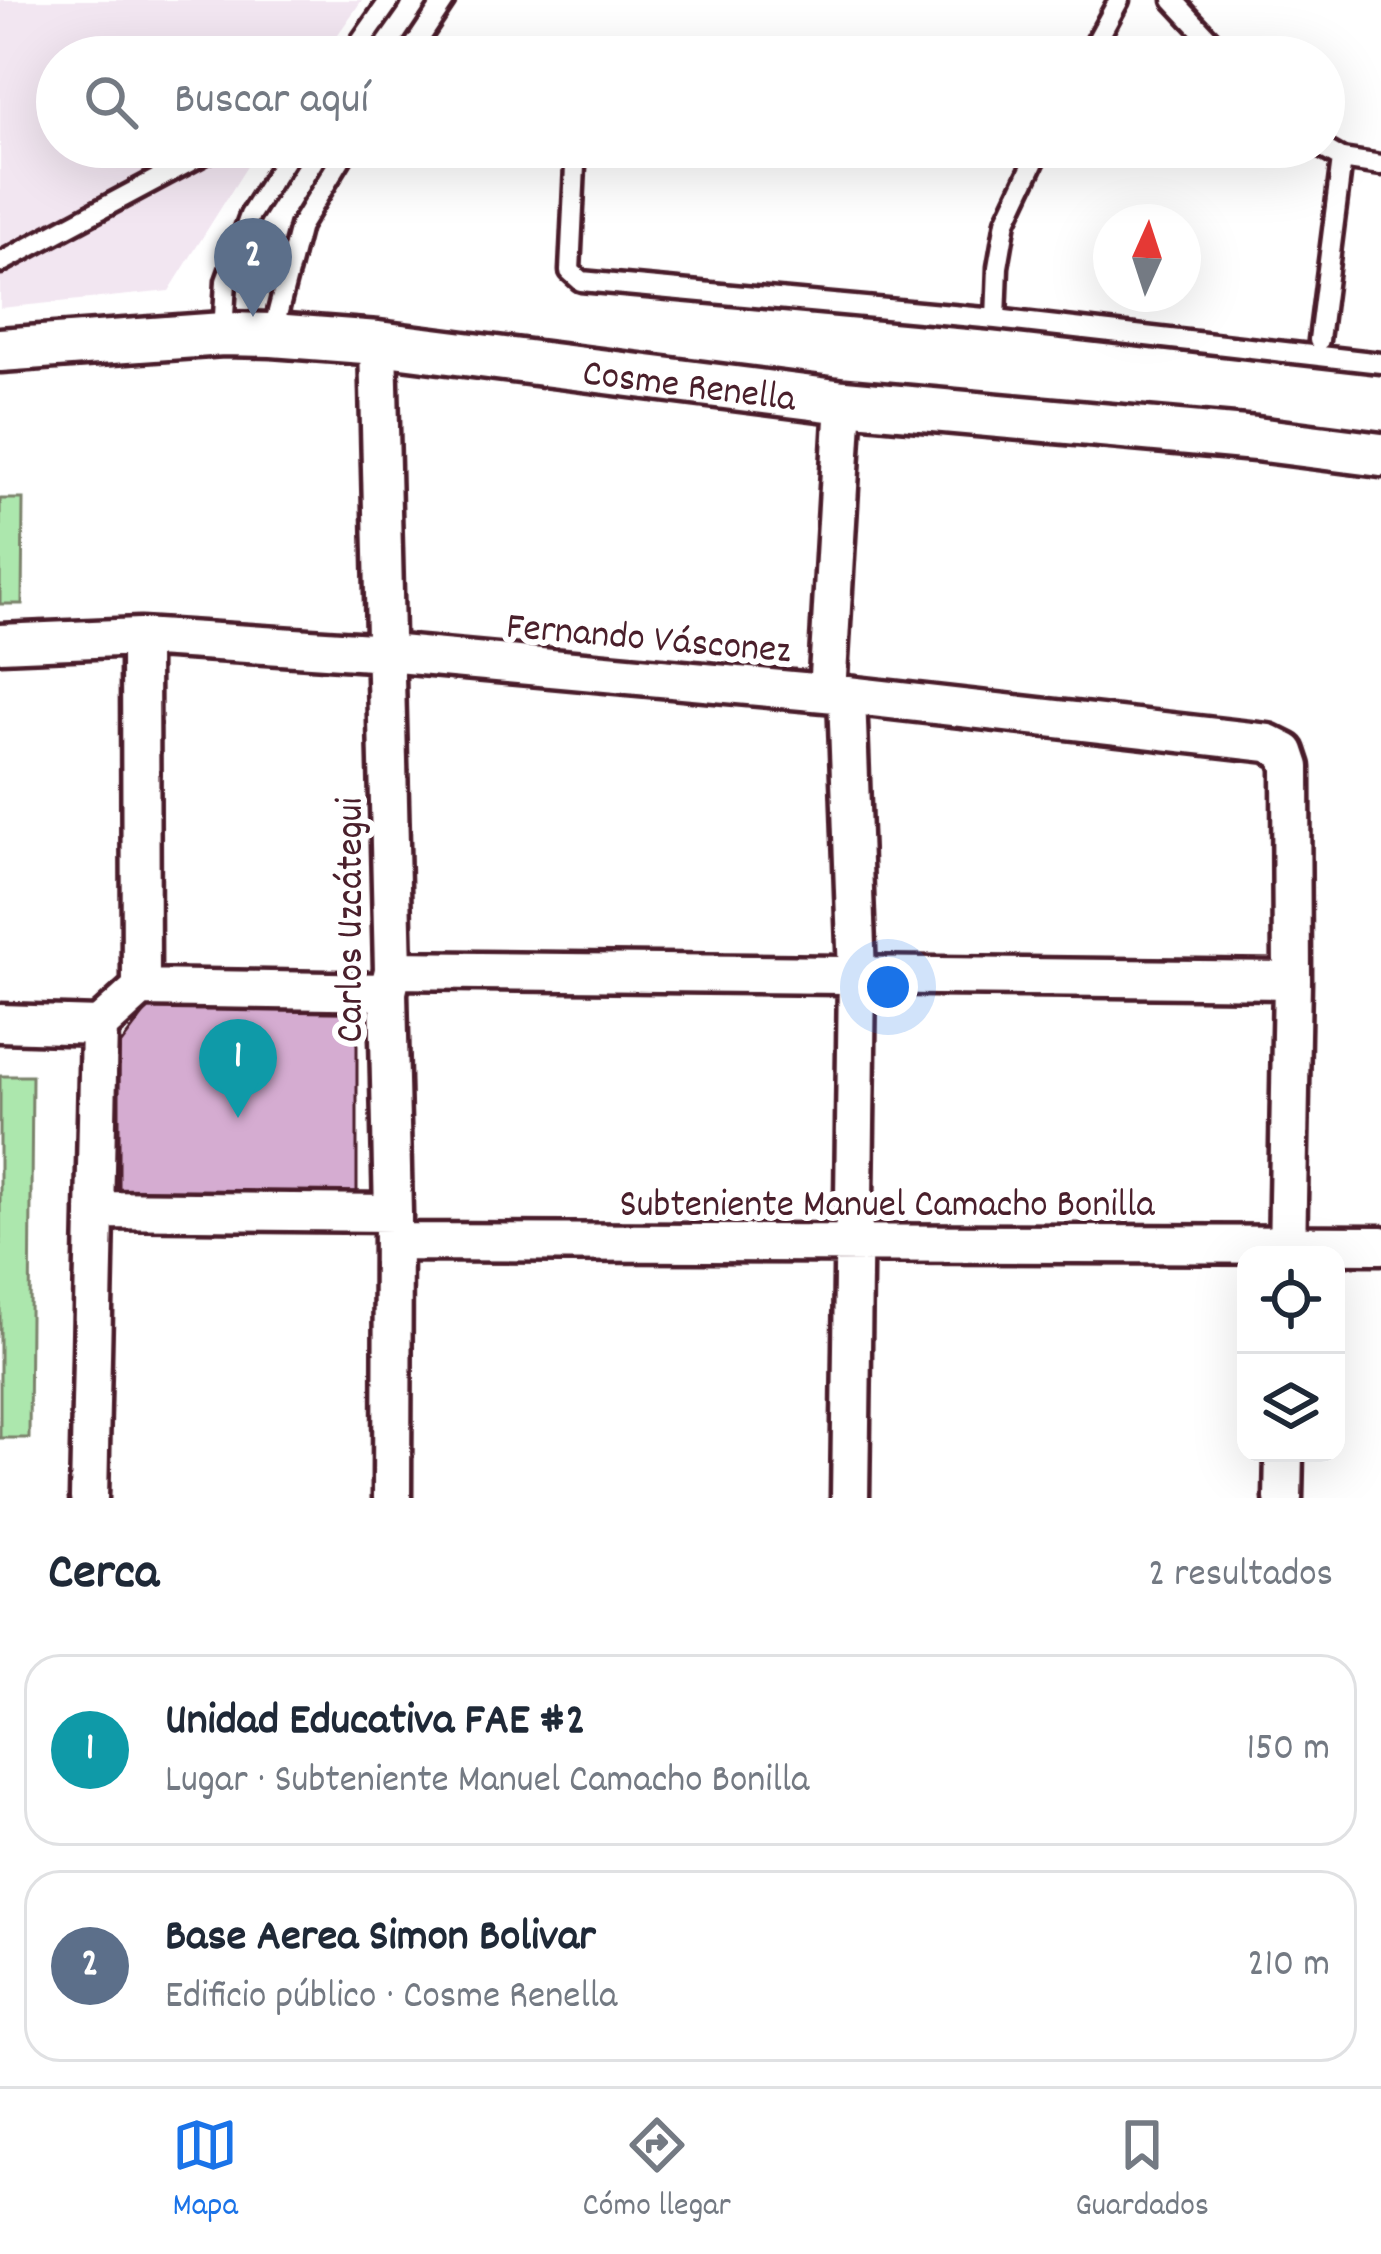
<!DOCTYPE html>
<html lang="es">
<head>
<meta charset="utf-8">
<style>
  body { margin:0; font-family:Dekko,sans-serif; background:#f2f2f3; color:#1f2937 }
  .controls { position:absolute; right:36px; bottom:36px; display:grid; overflow:hidden; border-radius:24px; box-shadow:0 12px 48px #0002 }
  .controls button { width:108px; height:108px; display:grid; place-items:center; padding:0; border:0; border-bottom:3px solid #e0e1e3; background:#fff; color:#1f2937; font:60px sans-serif }
  .compass { position:absolute; left:1093px; top:204px; width:108px; height:108px; border-radius:50%; background:#fff; box-shadow:0 12px 48px #0002; rotate:3deg }
  .you { position:absolute; left:888px; top:987px; width:42px; height:42px; margin:-30px; border:9px solid #fff; border-radius:50%; background:#1a73e8; box-shadow:0 0 0 18px #1a73e833 }
  .badge { display:grid; place-items:center; width:78px; height:78px; border-radius:50%; background:#1a73e8; color:#fff; font-size:39px; font-weight:700 }
  .pin { position:absolute; translate:-50% -99px; filter:drop-shadow(0 3px 6px #0008) }
  .pin::after { content:''; position:absolute; top:63px; width:42px; height:36px; background:inherit; clip-path:polygon(0 0,100% 0,50% 100%) }
  .list { margin:0; padding:0; list-style:none }
  h2 { display:flex; justify-content:space-between; align-items:center; height:156px; margin:0; padding:0 48px; font-size:51px }
  h2 small { font-size:39px; font-weight:400; color:#747a83 }
  .list li { display:grid; grid-template-columns:78px 1fr auto; gap:36px; align-items:center; box-sizing:border-box; height:192px; margin:0 24px 24px; padding:0 24px; border:3px solid #e0e1e3; border-radius:36px }
  .list b { display:block; font-size:45px; white-space:nowrap }
  .list p { margin:0; font-size:39px; white-space:nowrap; color:#747a83 }
  .list em { font-size:39px; font-style:normal; color:#747a83 }
  .icon { flex:none; width:66px; height:66px; fill:none; stroke:currentColor; stroke-width:2; stroke-linecap:round; stroke-linejoin:round }
  .map { position:relative; flex:none; width:1381px; height:1498px; overflow:hidden }
  .search { position:absolute; background:#fff; box-shadow:0 12px 48px #0002; left:36px; right:36px; top:36px; height:132px; display:flex; align-items:center; gap:30px; box-sizing:border-box; padding:0 42px; border-radius:66px; color:#747a83; font-size:45px }
  .sheet { height:588px; background:#fff }
  nav { display:flex; justify-content:space-around; align-items:center; box-sizing:border-box; height:168px; border-top:3px solid #e0e1e3; background:#fff; font-size:33px; color:#747a83 }
  nav a { display:grid; justify-items:center; gap:6px }
  nav .on { color:#1a73e8 }
  .map>svg:first-child { display:block }
</style>
</head>
<body>
<div class="map">
<svg width="1381" height="1498" viewBox="0 0 1381 1498">
  <rect width="100%" height="100%" fill="#fff"/>
  <filter id="ink" filterUnits="userSpaceOnUse"><feTurbulence type="fractalNoise" baseFrequency=".00833" numOctaves="2"/><feDisplacementMap in="SourceGraphic" scale="24" xChannelSelector="R" yChannelSelector="G"/><feConvolveMatrix kernelMatrix="1 2 1 2 8 2 1 2 1" color-interpolation-filters="sRGB"/></filter>
  <g filter="url(#ink)">
    <path fill="#f2e6f1" d="M0,0h362l-40,57h-265v90h202l-90,144 -169,17z"/>
    <path fill="#ace7ad" stroke="#7b836c" stroke-width="3" d="M0,499h23l-1,105h-22z
      M0,1076h32l-3,362h-29z"/>
    <path fill="#d5acd1" stroke="#4a1f2b" stroke-width="3" d="M151,1004l206,2v192l-238,-8v-143z"/>
    <g fill="none" stroke-linecap="round" stroke-linejoin="round">
      <g stroke="#4a1f2b" stroke-width="27">
        <path id="service" d="M1173,0l53,57
          M350,57l40,-57
          M407,57l38,-57
          M1088,57l31,-57
          M1321,147l21,12 39,6
          M575,166l-5,105 11,10 415,38 385,44
          M0,263l217,-116
          M996,319l2,-52 8,-46 35,-74
          M223,334l3,-53 24,-66 43,-68
          M272,335l28,-109 48,-79
          M1319,340l23,-181"/>
      </g>
      <g stroke="#4a1f2b" stroke-width="45">
        <path id="minor" d="M378,343l15,627 -5,22 5,221 -1,285
          M0,643l140,-6 247,16 460,42 421,48 18,9 5,15 1,213 -5,275
          M827,693l17,-291
          M847,695l10,280 -7,523
          M393,970l899,10
          M141,988l247,4
          M0,1023l99,3
          M95,1210l298,3
          M393,1242l988,3
          M89,1498l10,-472 42,-38 -1,-351
          M1283,1498l1,-45"/>
      </g>
      <g stroke="#4a1f2b" stroke-width="51">
        <g id="tertiary">
          <path id="s1" d="M0,350l223,-16 49,1 106,8 466,59 412,37 125,16"/>
        </g>
      </g>
      <use href="#service" stroke="#fff" stroke-width="18"/>
      <use href="#minor" stroke="#fff" stroke-width="36"/>
      <use href="#tertiary" stroke="#fff" stroke-width="42"/>
    </g>
  </g>
  <g text-anchor="middle" stroke-width="12" stroke-linejoin="round" paint-order="stroke">
    <g font-size="39" fill="#4a1f2b" stroke="#fff">
      <text dy="14" stroke="none"><textPath href="#s1" startOffset="693">Cosme Renella</textPath></text>
      <text transform="translate(649 635) rotate(5)" y="14">Fernando Vásconez</text>
      <text transform="translate(347 920) rotate(-90)" y="14">Carlos Uzcátegui</text>
      <text x="887" y="1215">Subteniente Manuel Camacho Bonilla</text>
    </g>
  </g>
</svg>
<div class="controls">
<button><svg class="icon" aria-label="locate" viewBox="0 0 24 24"><circle cx="12" cy="12" r="6"/><path d="M12 2v4M12 18v4M2 12h4M18 12h4"/></svg></button>
<button><svg class="icon" aria-label="layers" viewBox="0 0 24 24"><path d="M12 4l9 5-9 5-9-5zM3 14l9 5 9-5"/></svg></button>
</div>
<svg class="compass" viewBox="-18 -18 36 36"><path d="M0-13l5 13h-10z" fill="#e53935"/><path d="M0 13l5-13h-10z" fill="#747a83"/></svg>
<div class="you"></div>
<div class="pin badge" style="left:238px;top:1118px;background:#0f9aa8">1</div>
<div class="pin badge" style="left:253px;top:317px;background:#5c6f8a">2</div>
<div class="search"><svg class="icon" aria-label="search" viewBox="0 0 24 24"><circle cx="10" cy="10" r="6"/><path d="M15 15l6 6"/></svg>Buscar aquí</div>
</div>
<section class="sheet">
<h2>Cerca<small>2 resultados</small></h2>
<ul class="list">
<li><span class="badge" style="background:#0f9aa8">1</span><div><b>Unidad Educativa FAE #2</b><p>Lugar · Subteniente Manuel Camacho Bonilla</p></div><em>150 m</em></li>
<li><span class="badge" style="background:#5c6f8a">2</span><div><b>Base Aerea Simon Bolivar</b><p>Edificio público · Cosme Renella</p></div><em>210 m</em></li>
</ul>
</section>
<nav>
<a class="on"><svg class="icon" aria-label="map" viewBox="0 0 24 24"><path d="M3 6l6-2 6 2 6-2v14l-6 2-6-2-6 2zM9 4v14M15 6v14"/></svg>Mapa</a>
<a><svg class="icon" aria-label="directions" viewBox="0 0 24 24"><path d="M12 3l9 9-9 9-9-9zM9 14v-3h6M13 9l2 2-2 2"/></svg>Cómo llegar</a>
<a><svg class="icon" aria-label="saved" viewBox="0 0 24 24"><path d="M7 4h10v16l-5-4-5 4z"/></svg>Guardados</a>
</nav>
</body>
</html>
